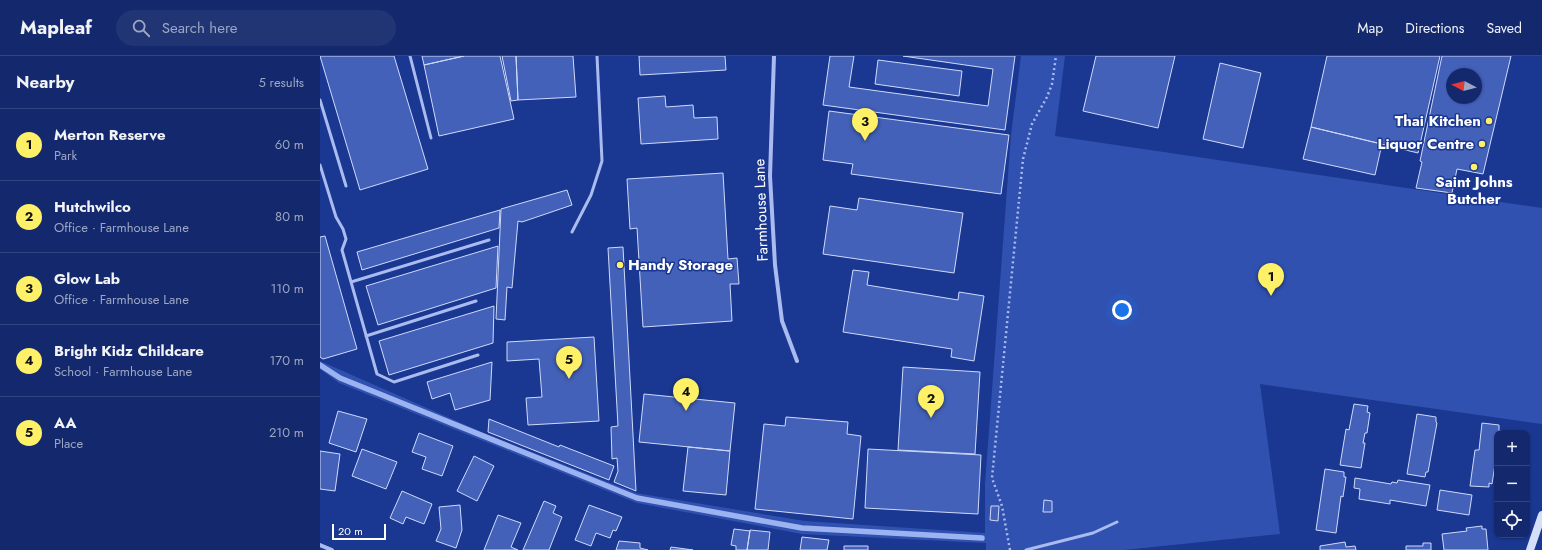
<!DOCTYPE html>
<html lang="en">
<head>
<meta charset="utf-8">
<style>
  body { margin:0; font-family:Jost,sans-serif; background:#213575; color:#f1f3f6 }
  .controls { position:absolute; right:12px; bottom:12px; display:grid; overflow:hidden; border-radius:8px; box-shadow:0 1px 3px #0004 }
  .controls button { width:36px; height:36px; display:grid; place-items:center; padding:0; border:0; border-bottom:1px solid #334580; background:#14296d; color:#f1f3f6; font:20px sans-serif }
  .compass { position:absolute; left:1126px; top:12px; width:36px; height:36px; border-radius:50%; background:#14296d; box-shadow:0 1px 3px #0004; rotate:277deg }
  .scale { position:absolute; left:12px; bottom:10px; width:54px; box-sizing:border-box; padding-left:4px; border:2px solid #fff; border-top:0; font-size:11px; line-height:14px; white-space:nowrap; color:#fff; -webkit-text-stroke:3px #1a3791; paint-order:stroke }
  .you { position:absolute; left:802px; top:254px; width:14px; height:14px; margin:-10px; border:3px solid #fff; border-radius:50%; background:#1a73e8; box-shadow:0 0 0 6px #1a73e833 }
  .badge { display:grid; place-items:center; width:26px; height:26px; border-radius:50%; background:#fff167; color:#111; font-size:13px; font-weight:700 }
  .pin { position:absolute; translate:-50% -33px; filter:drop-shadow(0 1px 2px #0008) }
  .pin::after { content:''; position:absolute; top:21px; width:14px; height:12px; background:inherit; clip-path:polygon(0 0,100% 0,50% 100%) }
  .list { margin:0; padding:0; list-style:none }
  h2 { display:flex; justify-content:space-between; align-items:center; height:52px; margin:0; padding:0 16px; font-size:17px }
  h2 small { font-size:13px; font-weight:400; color:#9da6c2 }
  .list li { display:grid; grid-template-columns:26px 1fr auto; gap:12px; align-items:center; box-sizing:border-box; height:72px; padding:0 16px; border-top:1px solid #334580 }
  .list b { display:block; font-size:15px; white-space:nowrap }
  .list p { margin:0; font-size:13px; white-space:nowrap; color:#9da6c2 }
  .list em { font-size:13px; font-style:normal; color:#9da6c2 }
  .icon { flex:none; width:22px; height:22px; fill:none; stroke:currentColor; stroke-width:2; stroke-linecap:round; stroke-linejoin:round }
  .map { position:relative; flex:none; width:1222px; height:494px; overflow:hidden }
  header { display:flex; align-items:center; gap:24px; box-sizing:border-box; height:56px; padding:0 20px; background:#14296d; border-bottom:1px solid #334580 }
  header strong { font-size:19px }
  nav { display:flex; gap:22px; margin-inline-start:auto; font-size:14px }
  .search { width:280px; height:36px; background:#213575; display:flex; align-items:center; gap:10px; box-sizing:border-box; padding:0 14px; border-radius:22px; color:#9da6c2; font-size:15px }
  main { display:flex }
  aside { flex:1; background:#14296d }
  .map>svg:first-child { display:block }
</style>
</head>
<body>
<header>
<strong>Mapleaf</strong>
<div class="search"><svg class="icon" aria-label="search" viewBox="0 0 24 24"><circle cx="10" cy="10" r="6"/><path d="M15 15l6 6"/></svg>Search here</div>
<nav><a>Map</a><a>Directions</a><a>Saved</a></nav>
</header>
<main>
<aside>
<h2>Nearby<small>5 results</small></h2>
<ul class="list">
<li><span class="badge">1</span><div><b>Merton Reserve</b><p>Park</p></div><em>60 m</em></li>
<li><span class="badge">2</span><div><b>Hutchwilco</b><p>Office · Farmhouse Lane</p></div><em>80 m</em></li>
<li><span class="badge">3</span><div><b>Glow Lab</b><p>Office · Farmhouse Lane</p></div><em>110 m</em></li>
<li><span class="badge">4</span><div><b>Bright Kidz Childcare</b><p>School · Farmhouse Lane</p></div><em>170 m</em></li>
<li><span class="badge">5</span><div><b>AA</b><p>Place</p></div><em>210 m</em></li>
</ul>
</aside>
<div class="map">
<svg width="1222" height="494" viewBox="0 0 1222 494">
  <rect width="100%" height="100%" fill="#1a3791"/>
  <path fill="#3151b0" d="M701,0h44l-10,80 487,72v216l-282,-40 20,150 -156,16h-138v-7l-184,-9 -165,-31 -298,-120 -19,-14v-8l166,73 150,59 169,28 180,12v-49l26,-349z"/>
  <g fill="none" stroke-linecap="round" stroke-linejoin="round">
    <path stroke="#9cb3f1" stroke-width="5.5" d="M0,309l20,13 297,120 165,30 180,10"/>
  </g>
  <path fill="#4361b9" stroke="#cfdafa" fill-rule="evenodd" d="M0,0h74l34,113 -68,21z
    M102,0h42l-40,9z
    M144,0h36l14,63 -75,17 -15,-71z
    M182,0h14l2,44 -7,1z
    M196,0h57l3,41 -58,3z
    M319,0h86l1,14 -86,5z
    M510,0h24l-5,31 139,19 5,-37 -90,-13h112l-10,74 -182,-25z
    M776,0h79l-17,72 -75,-17z
    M1007,0h113l-22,97 -107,-26z
    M1122,0h69l-28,118 -26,-5 -5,24 -36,-5 6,-26 -2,-1zM1132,18h24v24h-24z
    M558,4l84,11 -3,25 -84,-12z
    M900,7l41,10 -18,75 -40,-9z
    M345,40l1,11 27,-2 1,13 23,-1 1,22 -77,5 -3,-46z
    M509,55l180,24 -8,59 -150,-20 2,-10 -30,-4z
    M991,71l71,17 -7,31 -72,-16z
    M403,117l5,86 9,-1 2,26h-9l2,37 -89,6 -6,-99 -7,1 -3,-50z
    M247,134l5,15 -50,17 -4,-1 -6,67 -5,-1 -2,33 -9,-1 5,-110z
    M539,142l104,15 -9,60 -131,-19 7,-48 27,4z
    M180,154l-1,18 -137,42 -5,-18z
    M5,180l32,113 -34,10 -3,-2v-120z
    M178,190l-2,42 -118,37 -12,-39z
    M303,191l13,244 -22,-9 4,-11 -1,-13 -5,1 -1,-32 7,-1 -10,-178z
    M533,214l16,2 -2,13 91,15 1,-8 25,4 -10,65 -23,-4 1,-8 -109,-17z
    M174,250l-1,37 -104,32 -10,-34z
    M274,281l5,84 -71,4 -2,-27 16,-1 -3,-38 -32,2v-19z
    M172,306l-2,38 -35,10 -5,-17 -18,6 -5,-17z
    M583,311l77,5 -5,82 -77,-4z
    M324,338l91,9 -5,48 -91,-9z
    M1034,348l14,2 -1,6 3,1 -3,20h-2l-2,10h2l-4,25 -21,-3 6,-36 3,1z
    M18,355l29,8 -11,33 -27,-9z
    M1097,358l19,3v5l1,1 -9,49h-2l-1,5 -18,-3z
    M466,361l62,5 -1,12 14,2 -8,83 -98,-10 9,-85 21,2z
    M169,363l70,28 1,-2 54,21 -5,14 -121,-48z
    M1162,367l17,2v6h3v2h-5v18l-5,33 -3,-1v4l-19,-1 5,-36h4z
    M99,377l34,13 -11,30 -20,-7 4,-12 -14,-5z
    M368,391l42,4 -4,44 -43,-4z
    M42,393l35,13 -11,27 -34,-13z
    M548,393l113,6 -3,59 -113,-6z
    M0,395l20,3 -5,37 -15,-2z
    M154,400l20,10 -17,35 -20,-10z
    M1005,413l19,3v5h2l-3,20 -2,-1 -5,37 -20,-3z
    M1035,422l36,6 1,-2 5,1 1,-3 32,5 -4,21 -36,-6v4l-31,-5 1,-10 -6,-1z
    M1120,434l32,5 -3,20 -32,-5z
    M82,435l30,13 -8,20 -18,-7 -3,7 -13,-6z
    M724,444l8,1v11h-9z
    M224,445l12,5 -3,7 9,4 -13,33h-26z
    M140,449l2,25 -6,18 -20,-7 5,-12 -2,-22z
    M269,449l33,12 -6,14 -3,-1 -3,8 -14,-5 -5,13 -16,-6z
    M671,450h8l-1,15 -8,-1z
    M178,459l23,8 -10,24 7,3h-34z
    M1162,470v3h4l2,21h-44l-2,-16 25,-3 -1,-3z
    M414,473l16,2 -3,19h-11v-4l-5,-1z
    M430,474l20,2 -2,18h-21z
    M482,481l27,3 -2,10h-27z
    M299,485l21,2v5l8,2h-32z
    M1025,486l1,5 9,-1 1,4h-36v-4z
    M1103,487h8v7h-25v-4h17z
    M524,490h24v4h-24z
    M351,491l22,3h-23z"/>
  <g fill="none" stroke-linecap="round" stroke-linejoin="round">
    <path stroke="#a9bbef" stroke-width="2.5" stroke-dasharray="2 3" stroke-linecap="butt" d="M690,494l-8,-44 -10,-28 31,-319 9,-35 15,-27 5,-13 4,-28"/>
    <path stroke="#a9bbef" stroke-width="3" d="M90,0l21,82
      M0,44l26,86
      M0,109l16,52 7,12 3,10 -4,11 35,124 17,8 84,-27
      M252,176l19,-37 11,-34 -5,-105
      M31,226l138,-42
      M46,280l110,-35
      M706,494l67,-17 24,-11"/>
    <path stroke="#a9bbef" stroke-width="4" d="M454,0l-4,120 5,89 7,56 15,40
      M0,489l12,5"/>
    <path stroke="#d6dffa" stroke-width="8" d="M1210,494l12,-35"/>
  </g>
  <g fill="#fff167" stroke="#1a3791" stroke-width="1.5">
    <circle cx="1169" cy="65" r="4"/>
    <circle cx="1162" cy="88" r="4"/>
    <circle cx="1154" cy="111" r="4"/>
    <circle cx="300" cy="209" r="4"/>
  </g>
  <g text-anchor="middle" stroke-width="3" stroke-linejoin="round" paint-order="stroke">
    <g font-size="15" font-weight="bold" fill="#fff" stroke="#1a3791" text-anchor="end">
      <text x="1161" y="70">Thai Kitchen</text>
      <text x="1154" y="93">Liquor Centre</text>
      <text x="1154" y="131" text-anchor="middle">Saint Johns<tspan x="1154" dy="17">Butcher</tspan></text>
      <text x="308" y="214" text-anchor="start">Handy Storage</text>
    </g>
    <g font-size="15" fill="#fff" stroke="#1a3791">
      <text transform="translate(441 154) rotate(-92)" y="5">Farmhouse Lane</text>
    </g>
  </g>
</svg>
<div class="controls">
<button>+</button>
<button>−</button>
<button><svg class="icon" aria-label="locate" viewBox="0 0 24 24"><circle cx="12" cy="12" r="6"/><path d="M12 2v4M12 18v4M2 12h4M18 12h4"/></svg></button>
</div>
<svg class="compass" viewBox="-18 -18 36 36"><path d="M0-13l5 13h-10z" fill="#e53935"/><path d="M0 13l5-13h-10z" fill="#9da6c2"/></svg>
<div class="scale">20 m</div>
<div class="you"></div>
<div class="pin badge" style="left:951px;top:240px">1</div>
<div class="pin badge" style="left:611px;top:362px">2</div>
<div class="pin badge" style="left:545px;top:85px">3</div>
<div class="pin badge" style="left:366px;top:355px">4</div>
<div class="pin badge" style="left:249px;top:323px">5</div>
</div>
</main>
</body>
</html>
